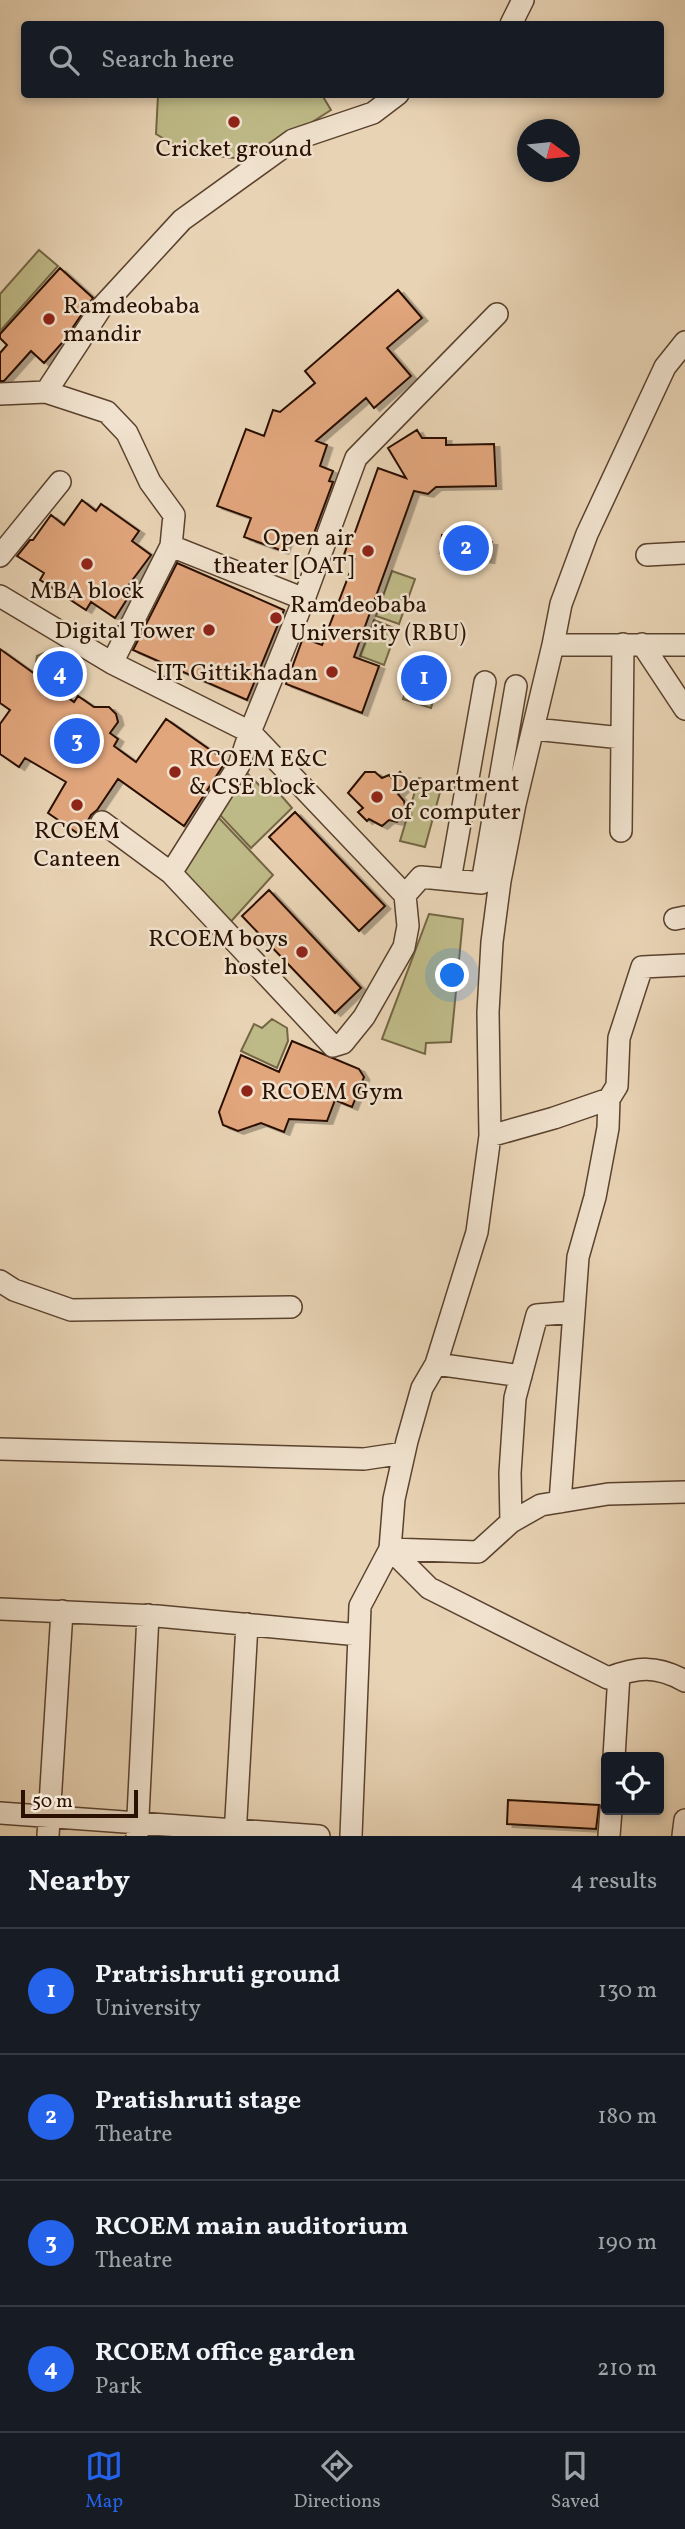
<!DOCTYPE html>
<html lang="en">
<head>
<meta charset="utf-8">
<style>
  body { margin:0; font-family:Vollkorn,serif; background:#242831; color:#f1f3f6 }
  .controls { position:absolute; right:21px; bottom:21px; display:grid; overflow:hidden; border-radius:7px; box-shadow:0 4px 10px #0003 }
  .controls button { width:63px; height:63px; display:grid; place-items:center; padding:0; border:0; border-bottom:2px solid #363941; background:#171b24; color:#f1f3f6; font:35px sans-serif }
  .compass { position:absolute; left:517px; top:119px; width:63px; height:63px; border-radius:50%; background:#171b24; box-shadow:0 4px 10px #0003; rotate:105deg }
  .scale { position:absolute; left:21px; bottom:18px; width:117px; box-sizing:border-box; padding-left:7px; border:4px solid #2a1102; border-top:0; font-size:19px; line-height:24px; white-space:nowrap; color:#2a1102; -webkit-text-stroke:5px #f0e2ce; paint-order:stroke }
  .you { position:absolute; left:453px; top:976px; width:24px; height:24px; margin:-18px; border:5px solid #fff; border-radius:50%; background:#1a73e8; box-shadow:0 0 0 10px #1a73e833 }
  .badge { display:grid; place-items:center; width:46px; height:46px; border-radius:50%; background:#2563eb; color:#fff; font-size:23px; font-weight:700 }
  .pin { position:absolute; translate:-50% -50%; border:4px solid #fff; box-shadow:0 2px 7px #0006 }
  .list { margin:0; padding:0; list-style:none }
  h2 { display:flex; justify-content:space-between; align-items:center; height:91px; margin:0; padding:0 28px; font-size:30px }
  h2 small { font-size:23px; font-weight:400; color:#9ea1a6 }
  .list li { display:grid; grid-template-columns:46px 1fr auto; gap:21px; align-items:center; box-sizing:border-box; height:126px; padding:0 28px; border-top:2px solid #363941 }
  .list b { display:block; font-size:26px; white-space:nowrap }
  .list p { margin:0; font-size:23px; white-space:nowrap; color:#9ea1a6 }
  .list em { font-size:23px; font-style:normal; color:#9ea1a6 }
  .icon { flex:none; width:38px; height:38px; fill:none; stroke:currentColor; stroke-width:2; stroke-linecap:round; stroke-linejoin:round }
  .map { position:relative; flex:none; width:685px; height:1836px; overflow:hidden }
  .search { position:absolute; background:#171b24; box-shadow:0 4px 10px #0003; left:21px; right:21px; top:21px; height:77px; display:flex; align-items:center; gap:18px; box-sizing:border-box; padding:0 24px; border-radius:7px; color:#9ea1a6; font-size:26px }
  .sheet { height:595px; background:#171b24 }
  nav { display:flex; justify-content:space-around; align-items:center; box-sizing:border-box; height:98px; border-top:2px solid #363941; background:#171b24; font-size:19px; color:#9ea1a6 }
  nav a { display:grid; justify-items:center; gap:4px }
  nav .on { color:#2563eb }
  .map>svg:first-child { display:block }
</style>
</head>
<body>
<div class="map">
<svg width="685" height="1836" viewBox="0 0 685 1836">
  <defs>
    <filter id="shadow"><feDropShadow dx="5.5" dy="3" stdDeviation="0" flood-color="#0004"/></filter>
  </defs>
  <rect width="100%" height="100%" fill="#e8d3b4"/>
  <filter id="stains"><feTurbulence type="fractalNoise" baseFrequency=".00286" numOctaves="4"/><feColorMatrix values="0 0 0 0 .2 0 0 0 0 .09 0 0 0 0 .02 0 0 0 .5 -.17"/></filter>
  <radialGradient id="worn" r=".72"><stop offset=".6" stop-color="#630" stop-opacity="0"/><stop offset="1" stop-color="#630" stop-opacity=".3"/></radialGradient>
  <path fill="#beba87" stroke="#746644" stroke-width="2" d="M158,95h164l9,15 -78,50 -65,-7 -32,-19z
    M39,250l19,16 -58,65v-37z
    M392,571l23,8 -16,45 -23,-8z
    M374,620l23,9 -13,36 -24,-9z
    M49,651l31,20 1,7 -7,12 -7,1 -32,-21 2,-14z
    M409,679l28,9 -6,20 -28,-9z
    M247,773l20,20 6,-7 19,22 -41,40 -32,-34z
    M419,778l23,7 -17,62 -25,-6z
    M218,817l55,58 -46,51 -48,-55z
    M429,914l34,5 -12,123 -25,1 -1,11 -43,-15z
    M272,1019l15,9 1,13 -11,27 -36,-17 13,-27 8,4z"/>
  <path fill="#e2a67d" stroke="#2a1102" stroke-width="2" filter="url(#shadow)" d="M60,268l33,30 -31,45 -18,20 -13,-12 -27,30h-4v-28l7,-8 -7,-7v-4z
    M398,290l24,28 -35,30 24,28 -37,32 -8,-10 -50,43 11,4 -7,21 13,5 -4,10 4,1 -23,62 -21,-8 -6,15 -39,-14 7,-19 -34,-12 29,-77 18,7 9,-26 7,2 35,-29 -10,-12z
    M417,430l5,8h24v7l48,-1 2,42 -60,1 -8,7 -14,-3 -60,166 25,9 -17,47 -76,-29 17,-46 19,7 33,-86 -11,-4 7,-21 3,1 24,-67 28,10 -18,-30z
    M82,500l14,11 5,-7 38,27 -7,10 19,14 -26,35 4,6 -14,22 -24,-16 -5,8 -46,-30 4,-7 -27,-17 13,-16h3l18,-25 13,10z
    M442,535l50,7 -3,18 -49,-7z
    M177,563l107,47 -37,90 -114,-50z
    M0,649l74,53 4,-6 16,11h15l7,7 2,8 -8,11 8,6 -4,7 22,16 30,-43 60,42 -42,65 -66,-47 -21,31 -6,5 -11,20 -32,-22 18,-31 -41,-24 -6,9 -19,-13v-30l10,-14 -10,-7z
    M365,772h10l7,6 7,-3 4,4 7,-7 10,11 -12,11 6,7 2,11 -9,10 -8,-2 -7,6 -13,-7 -2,2 -9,-9 5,-4 -15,-15z
    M295,812l90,94 -26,25 -90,-94z
    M269,890l92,98 -26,25 -93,-97z
    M292,1041l67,28 5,8 -12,30 -17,-7 -8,21 -38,-2 -5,13 -23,-9 -23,8 -15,-6 -4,-13 22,-57 38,17z
    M508,1800l91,5 -3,24 -89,-5z"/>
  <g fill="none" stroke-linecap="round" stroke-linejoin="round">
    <g stroke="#5a422e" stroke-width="24">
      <path id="minor" d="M511,24l12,-24
        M46,392l55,-84 81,-88 111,-80 80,-27 25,-19
        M0,394l46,-2 61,20 20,21 23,49 24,33 -3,31 133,53 -54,133 155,163 3,31 -4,21 -40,70 -21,26 -10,3 -162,-173 68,-108 11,-33 -138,-69 -112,-67
        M647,555l38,-2
        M0,556l60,-74
        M304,599l52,-141 141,-144
        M642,644l43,65
        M553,645l8,-41 26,-70 78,-167 20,-25
        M112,663l59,-117
        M534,729l88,9
        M102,822l69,51
        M621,831l2,-187
        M450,880l35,-198
        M405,895l16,-18 61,6 34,-197
        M675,919l10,-2
        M609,1099l8,-13 2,-48 23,-71 43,-2
        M490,1136l64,-18 55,-19 -1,29 -13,69 -17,60 -4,55 -37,3 -22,83 -5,75 1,49
        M0,1281l14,9 57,20 220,-3
        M436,1364l85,12
        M0,1449l364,10 40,-6
        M560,1502l14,-190
        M390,1549l39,39 179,90c30,-11 48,-13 77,3
        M390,1549l88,3 33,-30 30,-17 67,-11 77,-2
        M0,1609l157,7 202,19 -8,201
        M359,1635l1,-29 30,-57 4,-50 13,-58 15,-53 14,-24 41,-132 13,-96 -2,-124 4,-70 8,-61 15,-77 38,-159h132
        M614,1757l5,-83
        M0,1813l319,23
        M48,1836l14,-225
        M137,1836l11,-221
        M235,1836l12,-212
        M609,1836l2,-26
        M683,1836l2,-16"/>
    </g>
    <use href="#minor" stroke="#f0e2ce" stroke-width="21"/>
  </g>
  <g fill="#8f2418" stroke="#f0e2ce" stroke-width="2.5">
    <circle cx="234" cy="122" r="7"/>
    <circle cx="49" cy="319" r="7"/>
    <circle cx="368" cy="551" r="7"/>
    <circle cx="87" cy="564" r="7"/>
    <circle cx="276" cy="618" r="7"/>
    <circle cx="209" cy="630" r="7"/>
    <circle cx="332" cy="672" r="7"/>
    <circle cx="175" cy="772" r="7"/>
    <circle cx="377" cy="797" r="7"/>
    <circle cx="77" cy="805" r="7"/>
    <circle cx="302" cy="952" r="7"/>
    <circle cx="247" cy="1091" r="7"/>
  </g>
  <g text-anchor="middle" stroke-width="5" stroke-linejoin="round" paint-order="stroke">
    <g font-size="24" fill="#2a1102" stroke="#f0e2ce" text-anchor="start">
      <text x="234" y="156" text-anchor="middle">Cricket ground</text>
      <text x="63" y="313">Ramdeobaba<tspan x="63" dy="28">mandir</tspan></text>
      <text x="354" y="545" text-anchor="end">Open air<tspan x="354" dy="28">theater [OAT]</tspan></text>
      <text x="87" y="598" text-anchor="middle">MBA block</text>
      <text x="290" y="612">Ramdeobaba<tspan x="290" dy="28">University (RBU)</tspan></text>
      <text x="195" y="638" text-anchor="end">Digital Tower</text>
      <text x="318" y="680" text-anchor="end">IIT Gittikhadan</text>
      <text x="189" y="766">RCOEM E&amp;C<tspan x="189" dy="28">&amp; CSE block</tspan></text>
      <text x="391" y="791">Department<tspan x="391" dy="28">of computer</tspan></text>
      <text x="77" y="838" text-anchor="middle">RCOEM<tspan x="77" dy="28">Canteen</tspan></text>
      <text x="288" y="946" text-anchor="end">RCOEM boys<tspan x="288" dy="28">hostel</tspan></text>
      <text x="261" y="1099">RCOEM Gym</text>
    </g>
  </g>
  <rect width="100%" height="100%" filter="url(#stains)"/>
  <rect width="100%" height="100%" fill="url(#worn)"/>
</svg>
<div class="controls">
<button><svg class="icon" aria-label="locate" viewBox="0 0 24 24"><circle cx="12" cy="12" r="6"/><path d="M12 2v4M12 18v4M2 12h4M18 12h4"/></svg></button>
</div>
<svg class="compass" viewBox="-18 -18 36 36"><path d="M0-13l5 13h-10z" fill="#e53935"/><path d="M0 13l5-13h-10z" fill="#9ea1a6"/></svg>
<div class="scale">50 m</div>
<div class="you"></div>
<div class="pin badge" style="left:424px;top:678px">1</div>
<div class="pin badge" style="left:466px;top:548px">2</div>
<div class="pin badge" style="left:77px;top:741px">3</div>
<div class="pin badge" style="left:60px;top:674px">4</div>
<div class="search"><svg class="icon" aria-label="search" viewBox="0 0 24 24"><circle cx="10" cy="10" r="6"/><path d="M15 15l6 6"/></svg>Search here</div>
</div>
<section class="sheet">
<h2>Nearby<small>4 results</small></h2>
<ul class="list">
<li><span class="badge">1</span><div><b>Pratrishruti ground</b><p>University</p></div><em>130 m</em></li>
<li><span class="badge">2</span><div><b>Pratishruti stage</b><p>Theatre</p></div><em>180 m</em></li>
<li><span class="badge">3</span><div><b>RCOEM main auditorium</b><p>Theatre</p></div><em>190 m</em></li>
<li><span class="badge">4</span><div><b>RCOEM office garden</b><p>Park</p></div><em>210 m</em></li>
</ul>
</section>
<nav>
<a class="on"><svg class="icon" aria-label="map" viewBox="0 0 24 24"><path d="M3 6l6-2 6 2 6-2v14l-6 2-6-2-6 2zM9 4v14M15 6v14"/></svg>Map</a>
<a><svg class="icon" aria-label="directions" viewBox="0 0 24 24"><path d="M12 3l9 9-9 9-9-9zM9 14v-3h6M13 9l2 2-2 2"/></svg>Directions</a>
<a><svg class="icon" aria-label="saved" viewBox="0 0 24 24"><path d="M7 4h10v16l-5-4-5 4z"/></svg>Saved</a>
</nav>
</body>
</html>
